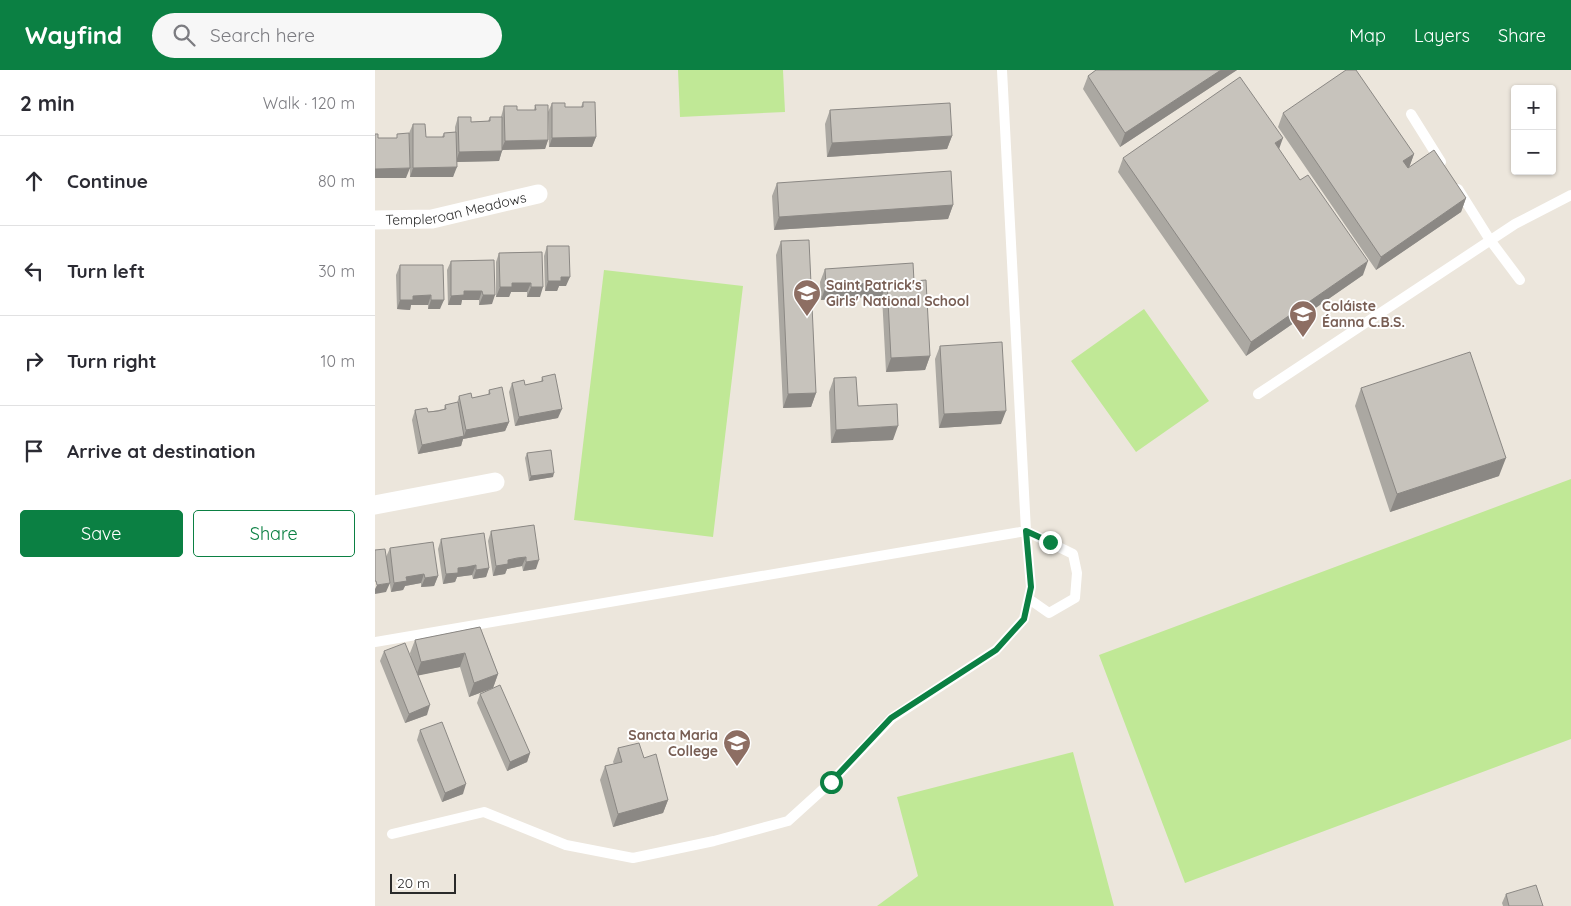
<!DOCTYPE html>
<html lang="en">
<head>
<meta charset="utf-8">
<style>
  body { margin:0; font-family:Quicksand,sans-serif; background:#f7f7f7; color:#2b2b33 }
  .controls { position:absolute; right:15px; top:15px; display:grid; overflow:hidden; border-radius:5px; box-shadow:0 1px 4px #0004 }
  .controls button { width:45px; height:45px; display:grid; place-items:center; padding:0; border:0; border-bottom:1px solid #e1e1e2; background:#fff; color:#2b2b33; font:25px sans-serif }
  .scale { position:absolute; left:15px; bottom:12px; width:66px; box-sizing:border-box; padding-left:5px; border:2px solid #2a2a2a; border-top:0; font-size:14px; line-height:18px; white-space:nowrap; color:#2a2a2a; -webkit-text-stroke:4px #fff; paint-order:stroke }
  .stop { position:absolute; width:15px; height:15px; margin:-11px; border:4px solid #0b8043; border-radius:50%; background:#fff }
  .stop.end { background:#0b8043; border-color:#fff; box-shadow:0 1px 5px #0008 }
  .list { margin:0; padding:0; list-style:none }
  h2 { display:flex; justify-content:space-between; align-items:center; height:65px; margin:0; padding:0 20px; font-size:21px }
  h2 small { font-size:16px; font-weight:400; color:#7c7c81 }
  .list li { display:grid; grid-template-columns:32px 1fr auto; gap:15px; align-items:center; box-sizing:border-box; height:90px; padding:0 20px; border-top:1px solid #e1e1e2 }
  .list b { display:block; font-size:19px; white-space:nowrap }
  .list em { font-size:16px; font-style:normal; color:#7c7c81 }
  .actions { display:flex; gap:10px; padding:15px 20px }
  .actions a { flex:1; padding:11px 0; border:1px solid #0b8043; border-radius:5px; text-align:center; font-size:18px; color:#0b8043 }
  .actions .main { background:#0b8043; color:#fff }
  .icon { flex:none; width:28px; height:28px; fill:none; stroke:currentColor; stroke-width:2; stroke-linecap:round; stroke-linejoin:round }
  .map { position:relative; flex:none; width:1196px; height:836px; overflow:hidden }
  header { display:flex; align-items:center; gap:30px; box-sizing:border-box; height:70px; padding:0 25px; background:#0b8043; color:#fff }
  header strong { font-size:24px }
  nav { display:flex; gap:28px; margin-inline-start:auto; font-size:18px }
  .search { width:350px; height:45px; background:#f7f7f7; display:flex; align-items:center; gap:12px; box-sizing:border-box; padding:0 18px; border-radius:28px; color:#7c7c81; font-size:19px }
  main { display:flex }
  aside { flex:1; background:#fff }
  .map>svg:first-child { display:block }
</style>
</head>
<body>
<header>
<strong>Wayfind</strong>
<div class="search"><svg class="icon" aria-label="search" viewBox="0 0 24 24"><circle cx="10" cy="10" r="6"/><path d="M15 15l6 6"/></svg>Search here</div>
<nav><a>Map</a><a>Layers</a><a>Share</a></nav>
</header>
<main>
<aside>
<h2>2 min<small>Walk · 120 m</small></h2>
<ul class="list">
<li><svg class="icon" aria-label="ahead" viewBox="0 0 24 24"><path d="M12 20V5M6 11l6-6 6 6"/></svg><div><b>Continue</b></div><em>80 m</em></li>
<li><svg class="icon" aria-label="left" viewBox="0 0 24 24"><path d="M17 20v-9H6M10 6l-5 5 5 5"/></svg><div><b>Turn left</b></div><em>30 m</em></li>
<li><svg class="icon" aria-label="right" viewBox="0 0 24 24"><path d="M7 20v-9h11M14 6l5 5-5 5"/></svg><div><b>Turn right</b></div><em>10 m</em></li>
<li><svg class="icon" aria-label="arrive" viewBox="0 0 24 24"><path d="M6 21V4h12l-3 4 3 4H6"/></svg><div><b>Arrive at destination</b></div></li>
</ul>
<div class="actions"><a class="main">Save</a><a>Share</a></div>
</aside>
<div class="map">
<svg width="1196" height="836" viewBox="0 0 1196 836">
  <rect width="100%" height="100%" fill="#ece6dc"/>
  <path fill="#c0e896" d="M303,0h105l2,42 -105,5z
    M229,200l139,16 -30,251 -139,-17z
    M769,239l65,92 -73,51 -65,-91z
    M1196,409v260l-386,144 -86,-228z
    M698,682l41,154h-237l41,-30 -21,-79z"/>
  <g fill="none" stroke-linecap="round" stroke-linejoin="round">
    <path stroke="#fff" stroke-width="10" d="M1036,44l30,48
      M1083,119l32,51 30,40
      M883,324l257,-170 56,-29
      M0,572l651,-111 47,23 4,19 -2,25 -26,15 -20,-14
      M17,764l92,-22 82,33 67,13 81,-17 74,-20 43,-39 61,-64 104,-68 28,-31 7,-32 -5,-56 -24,-461"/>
    <g stroke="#fff" stroke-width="19">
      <path id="s1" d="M0,150l57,-1 106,-25"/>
      <path d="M0,435l120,-23"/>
    </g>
  </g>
  <path fill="#aba8a2" d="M721,0h141l-117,77 -37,-58 5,-13z
    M208,32l13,35 -4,10h-43l-1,-35 4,-9 13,4h16z
    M160,35l13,35 -3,9 -43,1 -3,11 -42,1 -4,15h-43l-1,-44 4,-9 13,13h16l2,-4 11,-1v-5l3,-10 13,5 17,-1 2,-4h11l3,-11 13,4h17z
    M455,40l122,26 -5,13 -120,8 -2,-33z
    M908,43l131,41 -5,13 57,31 -5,14 -85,58 -98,-143z
    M748,88l240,117 -117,81 -128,-184z
    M402,113l176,22 -5,14 -174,11 -2,-34z
    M406,171l35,152 -5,14 -28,1 -7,-153z
    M172,176l19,40h-7l-2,5h-12l-1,-35z
    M167,182l-2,45h-13v-5h-16l-2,5h-13v-35l3,-9z
    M119,190l-2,44 -13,1v-5h-17l-1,5h-13l-1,-35 4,-9z
    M25,195h43l-3,44h-12v-4h-17l-1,5 -13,-1 -1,-34z
    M450,199l89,12 16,75 -5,14 -39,2 -4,-76 -61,4 -1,-18z
    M565,276l61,78 -62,4 -4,-69z
    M167,307l16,41 -43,8 -6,-34 3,-9 13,2 16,-3z
    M459,308l24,28 35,34 -62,3 -2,-51z
    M986,318l138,88 -109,36 -35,-106z
    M114,320l20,32 -4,9 -42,8 -2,7 -43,8 -6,-34 3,-10 13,2 16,-3 1,-4 12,-2 2,-7 13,2 16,-3z
    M152,383l26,24 -24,4 -4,-23z
    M159,455l2,44 -13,2 -1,-5 -15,3 -2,5 -12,2 -5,-35 3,-10z
    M66,469l48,29 -3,9 -13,2 -1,-4 -8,1 -7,1 -2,5 -12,2 -5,-35z
    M15,478l48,28 -4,10 -13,1v-4l-16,3 -2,4 -12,2 -5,-35z
    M105,557l18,47 -5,14 -24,9 -9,-30 -42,8 9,40 -22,8 -25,-62 4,-10 27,8 -1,-6 5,-13z
    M105,624l50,59 -3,9 -20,9 -30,-68z
    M45,660l43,64 -21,8 -25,-62z
    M243,678l26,10 24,42 -5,13 -50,14 -13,-47 5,-14 9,-2 -1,-2z
    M1131,824l37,12h-40l-1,-3z"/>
  <path fill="#8b8884" d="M846,0h16l-117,77 5,-14z
    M577,66l-5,13 -120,8 5,-14z
    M221,67l-4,10h-43l3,-9z
    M908,68l-5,14 -3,-9z
    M173,70l-3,9 -44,1 4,-9z
    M127,81l-3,10 -43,1 3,-10z
    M1039,84l-5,14 -11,7 5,-14z
    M82,97l-4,10h-43l3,-9z
    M35,98l-4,10h-31v-9z
    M1091,128l-5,14 -85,58 5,-13z
    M578,135l-5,14 -174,11 5,-13z
    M993,191l-5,14 -117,81 5,-14z
    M186,207h9l-4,9h-7l-2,5h-12l3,-10z
    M512,212l-5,14 -61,4 5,-14z
    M137,213h19l-4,9h-16l-2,5h-13l4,-10z
    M156,217h12l-3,10h-13z
    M89,221h18l-3,9h-17l-1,5h-13l3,-9z
    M56,225l-3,10h-17l-1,5 -13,-1 3,-9 13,-4z
    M108,225h12l-3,9 -13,1z
    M56,230h13l-4,9h-12z
    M555,286l-5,14 -39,2 5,-14z
    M441,323l-5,14 -28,1 5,-14z
    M187,339l-4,9 -43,8 4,-9z
    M631,341l-5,13 -62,4 5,-14z
    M134,352l-4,9 -42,8 -2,7 -43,8 4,-9 42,-9 2,-6z
    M523,356l-5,14 -62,3 5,-13z
    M1131,388l-7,18 -109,36 7,-18z
    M179,403l-1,4 -24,4 2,-5z
    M151,487l-4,9 -15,3 -2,5 -12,2 3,-10 12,-6z
    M164,490l-3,9 -13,2 3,-9z
    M101,495l-4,10 -15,2 -2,5 -12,2 3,-10 12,-6z
    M114,498l-3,9 -13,2 3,-9z
    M49,504l-3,9 -16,3 -2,4 -12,2 3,-9 12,-6z
    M63,506l-4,10 -13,1 4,-9z
    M15,513l-4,9 -11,2v-5l2,-4z
    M90,583l-5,14 -44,9 5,-14z
    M123,604l-5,14 -24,9 5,-14z
    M55,635l-3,10 -22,8 4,-9z
    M155,683l-3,9 -20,9 3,-9z
    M91,714l-3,10 -21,8 3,-9z
    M293,730l-5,13 -50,14 5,-13z"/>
  <path fill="#c7c3bc" stroke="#8b8884" d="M721,0h125l-96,63 -37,-57z
    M971,0h10l58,84 -11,7 5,7 26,-18 32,48 -85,59 -98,-144z
    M865,7l43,61 -8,5 25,37 8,-5 60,86 -117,81 -128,-184z
    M208,32h12l1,35 -44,1v-35h13v4h18z
    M575,33l2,33 -120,7 -2,-33z
    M160,35h13v35l-43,1 -1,-35h13v4h19z
    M83,47h13v5l19,-1v-4h12v34l-43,1z
    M38,54h12l1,13h18v-4l12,-1 1,35 -44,1z
    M34,63l1,35 -35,1v-35h3v4h19v-4z
    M576,101l2,34 -174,12 -2,-34z
    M434,170l7,153 -28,1 -7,-153z
    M172,176h22l1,31h-9v4h-13z
    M167,182l1,35h-12v-4h-19v4h-12l-1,-34z
    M119,190l1,35h-12l-1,-4h-18v4l-13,1v-35z
    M538,193l1,18 12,-1 4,76 -39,2 -4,-76 -61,4 -1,-17z
    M25,195h43l1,35h-13v-5l-18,1v4h-13z
    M627,272l4,69 -62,3 -4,-68z
    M1095,282l36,106 -109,36 -36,-106z
    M180,304l7,35 -43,8 -7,-34 12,-3 1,5 18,-4 -1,-4z
    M481,307l2,29 39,-2 1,22 -62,4 -2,-52z
    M127,317l7,35 -43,8 -7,-34 12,-3 1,5 18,-4 -1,-4z
    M83,332l6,34 -42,9 -7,-35 12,-2 1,4 10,-1 8,-2 -1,-4z
    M176,380l3,23 -23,3 -4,-23z
    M159,455l5,35 -13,2v-5l-9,1 -9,2v4l-12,2 -5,-35z
    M109,463l5,35 -13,2v-5l-9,2 -9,1v5l-12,1 -5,-35z
    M58,472l5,34 -13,2 -1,-4 -18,3 1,4 -13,2 -4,-35z
    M10,479l5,34 -13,2 -1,-4h-1v-31z
    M105,557l18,47 -24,9 -9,-30 -44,9 -6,-22z
    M30,573l25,62 -21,9 -25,-63z
    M125,615l30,68 -20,9 -30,-68z
    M67,652l24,62 -21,9 -25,-63z
    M264,673l5,15 12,-4 12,46 -50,14 -13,-48 17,-4 -4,-14z
    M1161,815l7,21h-34l-3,-12z"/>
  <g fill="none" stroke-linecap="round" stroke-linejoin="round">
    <path stroke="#0b8043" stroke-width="6" d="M456,712l60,-64 105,-68 28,-31 7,-32 -5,-56 24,11"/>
  </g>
  <defs>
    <g id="school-pin" transform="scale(1.4375)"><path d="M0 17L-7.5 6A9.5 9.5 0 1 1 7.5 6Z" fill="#8d6e63" stroke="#fff"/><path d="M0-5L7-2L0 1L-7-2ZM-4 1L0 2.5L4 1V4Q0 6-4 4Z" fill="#fff"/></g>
  </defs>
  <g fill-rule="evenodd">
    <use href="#school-pin" x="432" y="223"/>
    <use href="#school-pin" x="928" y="244"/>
    <use href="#school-pin" x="362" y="673"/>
  </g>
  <g text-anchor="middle" stroke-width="4" stroke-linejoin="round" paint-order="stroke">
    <g font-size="14" fill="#2a2a2a" stroke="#fff">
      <text dy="5" stroke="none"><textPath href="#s1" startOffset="82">Templeroan Meadows</textPath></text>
    </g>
    <g font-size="14" font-weight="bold" fill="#785e54" stroke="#fff" text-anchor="start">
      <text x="451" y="220">Saint Patrick's<tspan x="451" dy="16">Girls' National School</tspan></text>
      <text x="947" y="241">Coláiste<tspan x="947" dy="16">Éanna C.B.S.</tspan></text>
      <text x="343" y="670" text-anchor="end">Sancta Maria<tspan x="343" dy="16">College</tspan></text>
    </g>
  </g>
</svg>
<div class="controls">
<button>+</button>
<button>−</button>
</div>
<div class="scale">20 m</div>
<div class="stop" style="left:456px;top:712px"></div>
<div class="stop end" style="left:675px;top:472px"></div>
</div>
</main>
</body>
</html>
